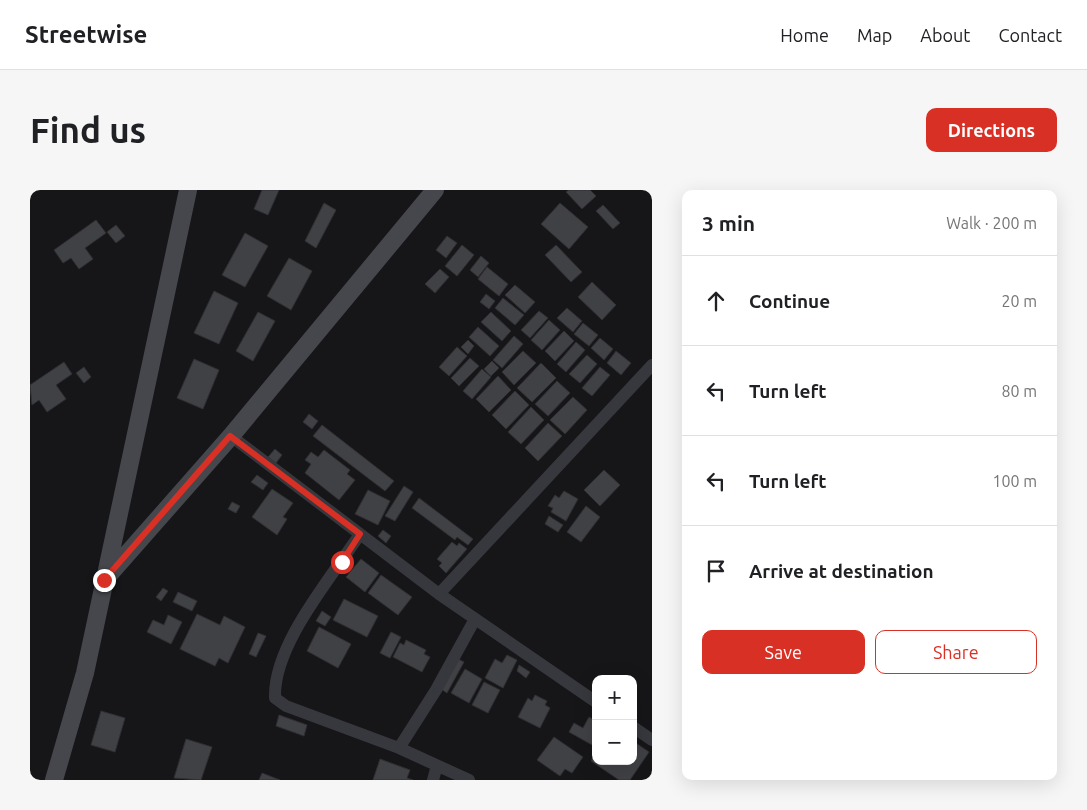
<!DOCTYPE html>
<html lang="en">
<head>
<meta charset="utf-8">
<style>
  body { margin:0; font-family:Ubuntu,sans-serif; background:#f6f6f6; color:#202124 }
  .controls { position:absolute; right:15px; bottom:15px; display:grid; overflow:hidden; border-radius:10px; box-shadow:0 5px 20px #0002 }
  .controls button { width:45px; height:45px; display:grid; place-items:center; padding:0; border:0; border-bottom:1px solid #e0e0e0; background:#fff; color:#202124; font:25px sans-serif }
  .stop { position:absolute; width:15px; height:15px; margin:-11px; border:4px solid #d93025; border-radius:50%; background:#fff }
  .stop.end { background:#d93025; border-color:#fff; box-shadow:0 1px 5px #0008 }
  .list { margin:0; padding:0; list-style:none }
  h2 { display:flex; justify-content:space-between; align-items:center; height:65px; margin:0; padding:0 20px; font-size:21px }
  h2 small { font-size:16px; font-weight:400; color:#757577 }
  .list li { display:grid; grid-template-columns:32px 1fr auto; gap:15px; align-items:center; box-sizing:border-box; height:90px; padding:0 20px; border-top:1px solid #e0e0e0 }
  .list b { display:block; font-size:19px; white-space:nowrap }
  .list em { font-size:16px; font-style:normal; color:#757577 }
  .actions { display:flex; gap:10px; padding:15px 20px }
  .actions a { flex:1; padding:11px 0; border:1px solid #d93025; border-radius:10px; text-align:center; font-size:18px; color:#d93025 }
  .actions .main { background:#d93025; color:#fff }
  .icon { flex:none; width:28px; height:28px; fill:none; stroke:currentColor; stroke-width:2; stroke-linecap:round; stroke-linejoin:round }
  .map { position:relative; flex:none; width:622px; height:590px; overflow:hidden; border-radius:10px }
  header { display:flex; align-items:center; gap:30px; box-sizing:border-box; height:70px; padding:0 25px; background:#fff; border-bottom:1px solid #e0e0e0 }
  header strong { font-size:24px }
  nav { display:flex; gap:28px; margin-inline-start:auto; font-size:18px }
  .intro { display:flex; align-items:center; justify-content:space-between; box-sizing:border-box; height:120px; padding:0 30px }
  h1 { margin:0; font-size:35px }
  .button { padding:12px 22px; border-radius:10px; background:#d93025; color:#fff; font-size:18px; font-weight:700 }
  main { display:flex; gap:30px; padding:0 30px }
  aside { flex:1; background:#fff; border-radius:10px; box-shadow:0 5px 20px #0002 }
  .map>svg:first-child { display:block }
</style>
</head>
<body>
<header>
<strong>Streetwise</strong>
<nav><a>Home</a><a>Map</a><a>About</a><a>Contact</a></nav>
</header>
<div class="intro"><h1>Find us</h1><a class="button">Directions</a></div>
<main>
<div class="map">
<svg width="622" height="590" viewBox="0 0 622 590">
  <rect width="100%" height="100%" fill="#161618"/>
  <path fill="#404145" stroke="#303034" d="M232,0h17l-11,25 -14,-6z
    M539,0h21l6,6 -14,13 -16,-17z
    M294,13l12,7 -20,38 -11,-7z
    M530,13l28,24 -19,22 -28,-25z
    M573,15l17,18 -7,6 -17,-18z
    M66,30l10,13 -21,15 8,11 -14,10 -8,-11 -8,5 -9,-13z
    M86,35l9,11 -9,7 -9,-11z
    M215,43l23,13 -23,41 -23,-12z
    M417,46l10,7 -11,15 -10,-8z
    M432,55l12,10 -17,21 -12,-10z
    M526,55l26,27 -11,10 -26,-27z
    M451,66l8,7 -11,14 -8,-7z
    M259,68l23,13 -21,39 -24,-14z
    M457,77l21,17 -9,12 -21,-17z
    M410,79l9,8 -14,16 -10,-9z
    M562,92l24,23 -14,15 -24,-23z
    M485,95l20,17 -10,11 -20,-18z
    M184,101l24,12 -19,41 -25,-11z
    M456,104l9,7 -6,8 -9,-7z
    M473,108l21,17 -9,10 -20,-17z
    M537,118l15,13 -9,11 -16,-14z
    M509,121l9,7 -18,20 -9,-8z
    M228,122l17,9 -22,40 -17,-10z
    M461,122l20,19 -9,10 -21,-19z
    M519,130l11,10 -18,20 -11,-10z
    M553,133l15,12 -9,11 -15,-12z
    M448,137l21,19 -9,10 -21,-19z
    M534,141l10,10 -19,20 -10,-10z
    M484,146l9,8 -21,24 -9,-8z
    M570,148l13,11 -9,11 -13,-12z
    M438,150l6,6 -6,8 -7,-7z
    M546,152l9,8 -19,22 -9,-8z
    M427,157l10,9 -18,20 -10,-9z
    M493,161l13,12 -22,22 -12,-13z
    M586,161l15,12 -10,12 -14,-12z
    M557,165l10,9 -17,19 -11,-9z
    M440,168l9,8 -20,20 -8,-8z
    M164,169l25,11 -16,39 -26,-11z
    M462,171l7,7 -8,8 -7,-7z
    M34,172l8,12 -16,11 10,14 -19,13 -8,-12 -7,5 -2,-20z
    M511,173l15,15 -24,24 -15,-14z
    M54,177l7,10 -7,6 -8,-10z
    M570,177l10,8 -18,21 -10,-8z
    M452,179l9,8 -19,22 -9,-8z
    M468,186l13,14 -22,22 -13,-13z
    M527,191l13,12 -22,23 -13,-12z
    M485,201l14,14 -23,24 -14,-14z
    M543,207l14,13 -22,24 -15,-14z
    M501,217l13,13 -23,24 -13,-12z
    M279,224l9,7 -6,8 -9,-7z
    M518,233l14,13 -24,25 -13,-13z
    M292,235l72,56 -9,10 -72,-55z
    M245,259l7,6 -6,8 -8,-6z
    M294,260l26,20 -3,4 8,6 -16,20 -34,-27 6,-9 -6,-4 6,-8 7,5z
    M574,280l16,15 -20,21 -16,-16z
    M227,285l11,8 -5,7 -12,-8z
    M374,296l9,6 -18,29 -10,-5z
    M242,299l21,14 -10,14 4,2 -10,16 -25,-18z
    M338,300l22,11 -12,24 -23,-11z
    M534,301l14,8 -12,22 -15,-9 2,-4 -5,-2 7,-11 4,3z
    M389,308l54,41 -5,6 -11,-8 -2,3 -43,-32z
    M202,312l8,4 -4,7 -8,-4z
    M556,316l14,11 -19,25 -14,-10z
    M519,326l14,9 -5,7 -13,-8z
    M353,340l8,6 -5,7 -8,-7z
    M422,352l5,4 2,-3 8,6 -21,24 -7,-7 3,-3 -5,-4z
    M331,369l18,14 -14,19 -19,-15z
    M351,385l31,22 -14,18 -30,-22z
    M133,398l5,3 -7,10 -5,-4z
    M148,402l19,9 -5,10 -19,-9z
    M314,409l34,17 -11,21 -34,-17z
    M292,421l9,6 -6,9 -9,-5z
    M167,424l23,11 4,-9 21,11 -17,36 -9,-5 -4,8 -35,-17z
    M138,425l14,7 -11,22 -24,-12 6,-12 11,5z
    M289,437l32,17 -13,24 -31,-17z
    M361,442l10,5 -11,21 -10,-5z
    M228,443l8,3 -10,21 -7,-3z
    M376,450l20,10 -2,4 6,3 -8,15 -29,-15 7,-14 4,2z
    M477,465l10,5 -14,28 -18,-10 10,-19 7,4z
    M428,469l6,3 -17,31 -6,-4z
    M489,475l11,7 -4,6 -9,-7z
    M435,479l17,10 -13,24 -18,-10z
    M454,492l16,8 -12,23 -16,-8z
    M505,505l12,6 -2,4 5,3 -10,20 -22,-11 10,-19 4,3z
    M71,521l24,7 -10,34 -24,-7z
    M249,525l28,10 -3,11 -28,-10z
    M559,527l7,4 -2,25 -25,-14 5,-9 9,5z
    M524,547l29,20 -11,16 -7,-4 -5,7 -23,-16z
    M156,549l26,8 -11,33 -27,-2z
    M603,551l16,11 -19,28h-11l-28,-19 5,-8v8h37z
    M350,569l30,11 -3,8 6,2h-40z
    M232,583l18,7h-21z"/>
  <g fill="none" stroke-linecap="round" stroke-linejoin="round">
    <path stroke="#37383d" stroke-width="12" d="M201,246l208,158 157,108
      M330,344c-29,44 -87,111 -85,164l11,8 113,42 37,-58 39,-71
      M409,404l213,-229
      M603,537l19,13
      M369,558l70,32
      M403,590l3,-11 -2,-5"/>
    <path stroke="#45474d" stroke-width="18" d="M76,388l125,-142 204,-246
      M24,590l31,-107 103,-483"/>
  </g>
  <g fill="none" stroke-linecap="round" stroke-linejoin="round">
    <path stroke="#d93025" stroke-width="6" d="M74,390l126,-144 130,98 -18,28"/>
  </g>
</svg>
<div class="controls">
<button>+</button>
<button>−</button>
</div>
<div class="stop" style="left:312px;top:372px"></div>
<div class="stop end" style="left:74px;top:390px"></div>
</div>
<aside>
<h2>3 min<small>Walk · 200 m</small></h2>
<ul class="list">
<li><svg class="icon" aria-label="ahead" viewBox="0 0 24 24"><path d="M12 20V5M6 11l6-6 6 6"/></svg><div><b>Continue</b></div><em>20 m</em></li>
<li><svg class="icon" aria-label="left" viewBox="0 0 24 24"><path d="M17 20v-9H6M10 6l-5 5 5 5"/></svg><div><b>Turn left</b></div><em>80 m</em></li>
<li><svg class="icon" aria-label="left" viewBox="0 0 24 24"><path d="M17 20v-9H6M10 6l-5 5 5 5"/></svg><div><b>Turn left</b></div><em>100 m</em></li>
<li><svg class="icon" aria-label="arrive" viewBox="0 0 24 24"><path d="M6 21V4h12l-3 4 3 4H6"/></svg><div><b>Arrive at destination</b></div></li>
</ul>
<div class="actions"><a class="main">Save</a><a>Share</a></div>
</aside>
</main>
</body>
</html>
